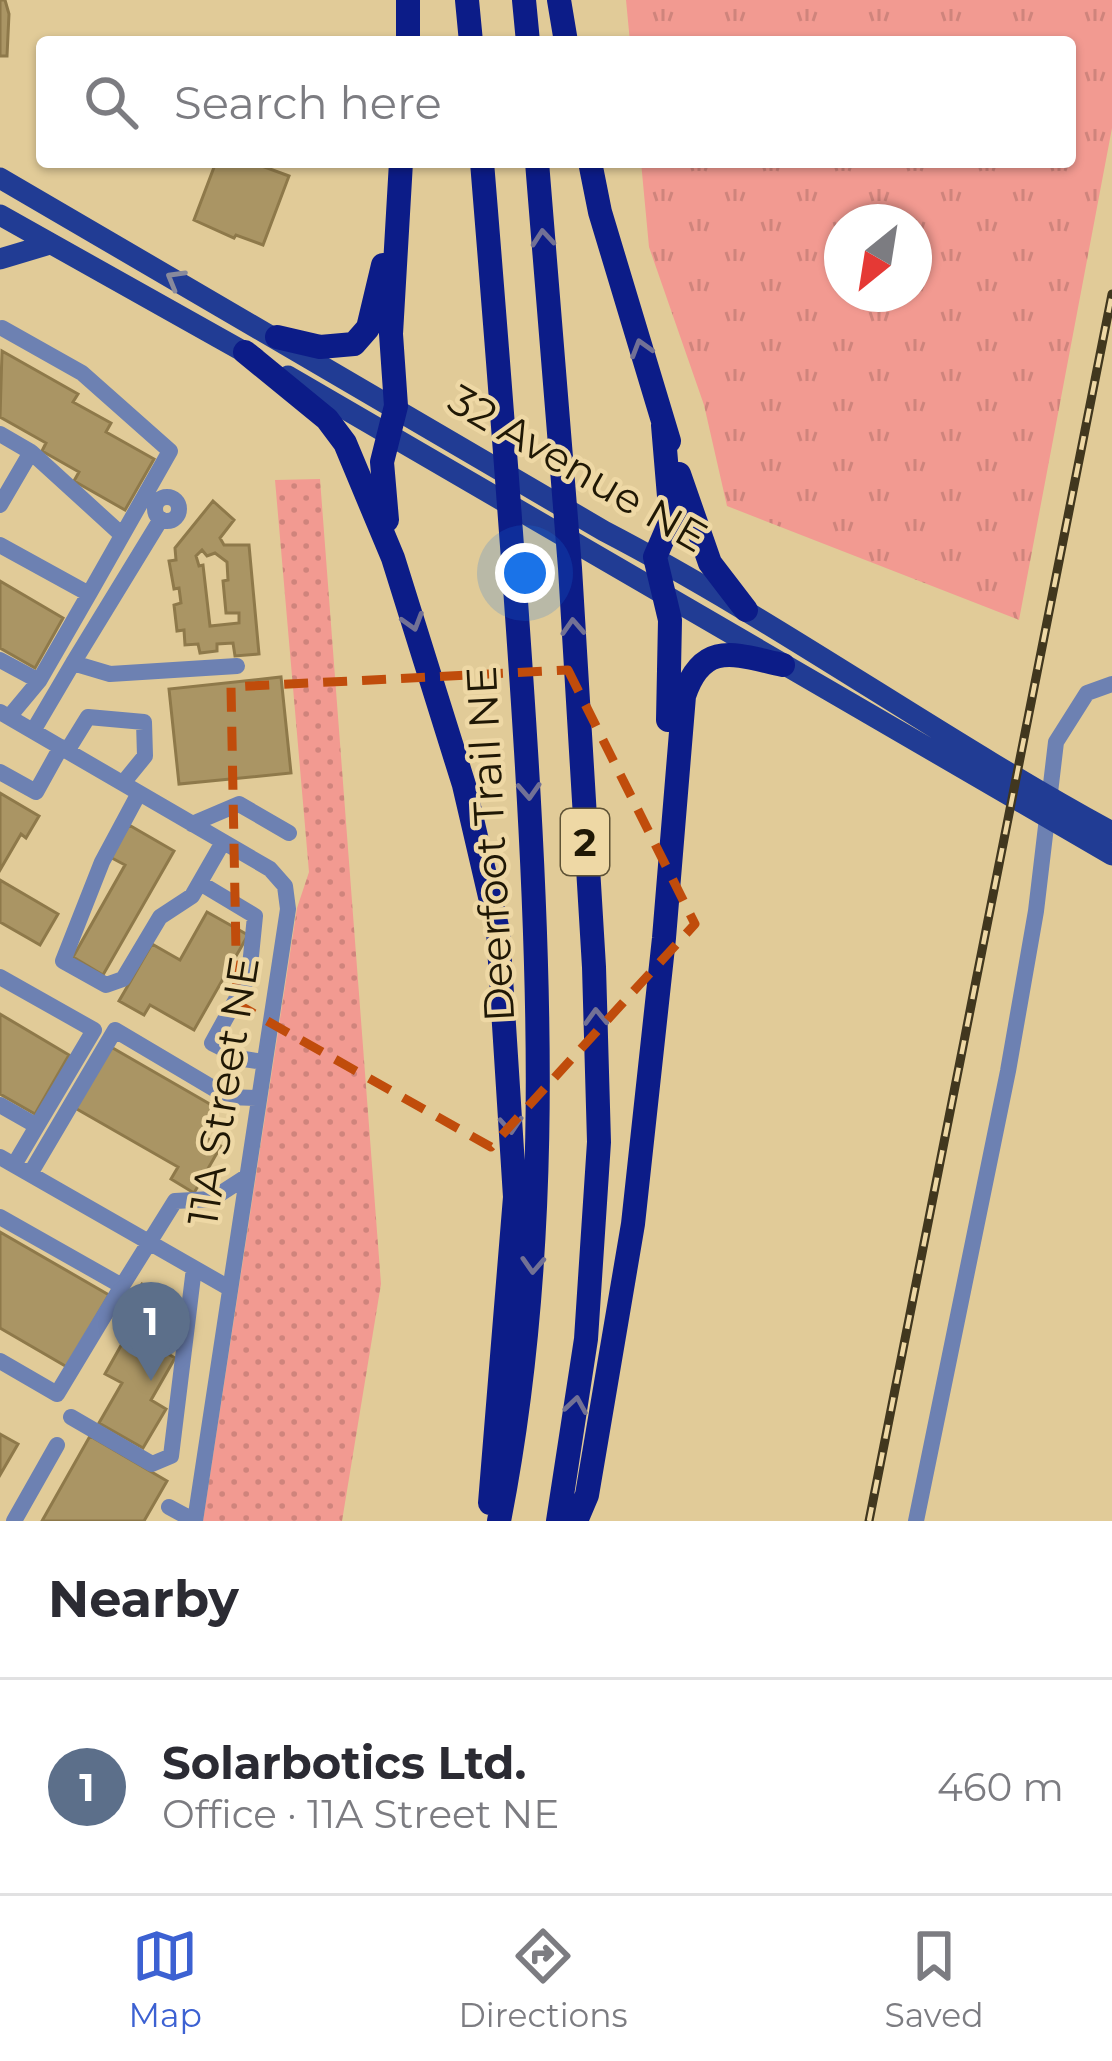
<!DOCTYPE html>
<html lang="en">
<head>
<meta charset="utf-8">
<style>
  body { margin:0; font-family:Montserrat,sans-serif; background:#f2f2f3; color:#2b2b33 }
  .compass { position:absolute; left:824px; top:204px; width:108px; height:108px; border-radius:50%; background:#fff; box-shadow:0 3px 9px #0004; rotate:210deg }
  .you { position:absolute; left:525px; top:573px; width:42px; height:42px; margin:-30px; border:9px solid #fff; border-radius:50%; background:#1a73e8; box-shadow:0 0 0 18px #1a73e833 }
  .badge { display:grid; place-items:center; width:78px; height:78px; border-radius:50%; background:#3c61d2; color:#fff; font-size:39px; font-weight:700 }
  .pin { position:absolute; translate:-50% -99px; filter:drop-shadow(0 3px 6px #0008) }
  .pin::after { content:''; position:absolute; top:63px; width:42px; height:36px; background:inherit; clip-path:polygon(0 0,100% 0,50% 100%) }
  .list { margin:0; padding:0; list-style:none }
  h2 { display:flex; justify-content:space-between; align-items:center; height:156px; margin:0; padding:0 48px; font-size:51px }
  h2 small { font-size:39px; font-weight:400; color:#7c7c81 }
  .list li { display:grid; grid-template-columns:78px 1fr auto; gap:36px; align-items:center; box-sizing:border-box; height:216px; padding:0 48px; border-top:3px solid #e1e1e2 }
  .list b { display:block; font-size:45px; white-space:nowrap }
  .list p { margin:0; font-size:39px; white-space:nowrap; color:#7c7c81 }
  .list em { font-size:39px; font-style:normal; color:#7c7c81 }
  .icon { flex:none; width:66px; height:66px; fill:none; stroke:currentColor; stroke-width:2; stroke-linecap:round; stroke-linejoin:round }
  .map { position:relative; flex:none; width:1112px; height:1521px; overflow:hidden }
  .search { position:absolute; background:#fff; box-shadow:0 3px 9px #0004; left:36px; right:36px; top:36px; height:132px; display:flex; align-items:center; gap:30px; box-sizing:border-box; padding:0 42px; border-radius:12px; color:#7c7c81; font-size:45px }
  .sheet { height:372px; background:#fff }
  nav { display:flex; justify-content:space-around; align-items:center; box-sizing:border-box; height:168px; border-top:3px solid #e1e1e2; background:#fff; font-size:33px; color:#7c7c81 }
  nav a { display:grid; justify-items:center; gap:6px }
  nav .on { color:#3c61d2 }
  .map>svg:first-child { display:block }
</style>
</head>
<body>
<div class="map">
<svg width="1112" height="1521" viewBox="0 0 1112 1521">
  <defs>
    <pattern id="grass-tufts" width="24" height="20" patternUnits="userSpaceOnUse" patternTransform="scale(3)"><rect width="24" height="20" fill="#f29a91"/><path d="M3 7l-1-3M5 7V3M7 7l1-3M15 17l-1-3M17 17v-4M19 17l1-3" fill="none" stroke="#cf847c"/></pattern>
    <pattern id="park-dots" width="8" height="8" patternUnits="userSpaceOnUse" patternTransform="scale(3)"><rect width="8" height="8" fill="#f29a91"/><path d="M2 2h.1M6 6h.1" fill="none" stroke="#cf847c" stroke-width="1.8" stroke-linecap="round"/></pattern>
  </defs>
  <rect width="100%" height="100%" fill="#e1cb98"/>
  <path fill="url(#grass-tufts)" fill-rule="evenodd" d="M626,0h486v128l-93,492 -292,-114 -23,-101 -55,-158 -8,-85h429v-120h-440zM842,222h72v72h-72z"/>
  <path fill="url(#park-dots)" d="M320,479l61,805 -39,237h-139l94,-613 12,-36 -34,-392z"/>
  <path fill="#aa9564" stroke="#8e794a" stroke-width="3" fill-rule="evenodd" d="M0,0h5l4,14 -2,42h-7z
    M216,162h35l38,14 -26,69 -27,-10 -2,3 -40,-18z
    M2,351l76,43 -5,8 38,21 -5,9 48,27 -29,51 -51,-29 5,-9 -37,-21 4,-8 -46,-26z
    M213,501l21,19 -14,18 4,7h25l10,109 -24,2 -2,-13 -16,1v7l-17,2 -2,-9 -13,1 -1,-15 -7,1 -3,-26 7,-2 -2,-15 -5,1 -5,-28 7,-1 -1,-12zM202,550l5,6 8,-3 12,9 1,18 -5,1 3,32h13v10l-29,3 -7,-61 -4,1 -3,-10z
    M0,581l63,37 -28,50 -35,-20z
    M281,677l10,96 -112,11 -10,-95z
    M0,793l39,23 -13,22 -5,-4 -21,36z
    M129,825l45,26 -71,124 -30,-18 52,-92 -15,-8z
    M0,880l58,34 -18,31 -40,-23z
    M207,912l41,23 -54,95 -44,-25 -6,10 -25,-14 33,-57 28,16z
    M0,1014l69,41 -34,59 -35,-20z
    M111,1047l104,60 -15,27 21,12 -27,47 -23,-14 7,-12 -103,-59z
    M0,1232l109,63 -42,72 -67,-39z
    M142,1284l41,24 -23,41 15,9 -24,42 15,9 -23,39 -44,-25 23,-40 -17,-9 23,-41 -11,-6z
    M0,1434l18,10 -18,31z
    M90,1436l77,45 -23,40h-102z"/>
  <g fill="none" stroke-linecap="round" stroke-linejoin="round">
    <path stroke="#6d81b2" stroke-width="16" d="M0,434l31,18 -31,53
      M31,452l91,83
      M155 509a12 12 0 1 1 24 0a12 12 0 1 1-24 0Z
      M0,545l89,49 81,-143 -88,-78 -80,-45
      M0,660l39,21 -30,36
      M73,663l88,-144
      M39,681l50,-87
      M0,712l270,157 15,17 3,23 -93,612
      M33,731l40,-68 37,11 127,-8
      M67,751l21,-34 56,5 1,34 -22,27
      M0,772l36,20 25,-45
      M139,793l-37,69 -39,99 43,24 17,-6 37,-62 32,-21 31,-54
      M192,824l47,-20 50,29
      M200,883l55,33 -6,60 -37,67 32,16 20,3
      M0,977l94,53 -57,96
      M0,1105l37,21 -23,39
      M0,1157l229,131
      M30,1174l85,-144 113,67 31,1
      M0,1217l122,69 53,-85 37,-2 34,-22
      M0,1361l57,33 65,-108
      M71,1417l81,47 19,-8 23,-188
      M169,1507l26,14
      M14,1521l43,-76
      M916,1521l92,-450 28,-160 20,-169 31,-49 25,-9"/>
    <path stroke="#213c94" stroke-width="21" d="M0,178l604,353c175,91 335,207 508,301
      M0,215l255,143
      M0,259l50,-15
      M288,376l824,479"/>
    <path stroke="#0c1c88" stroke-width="24" d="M467,0l4,42
      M524,0l4,42
      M559,0l7,42
      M408,42v-42
      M482,162c16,196 32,393 44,589 16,258 23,515 -27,770
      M537,162l33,406 24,399 5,175 -13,197 -28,182
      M590,162l10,50 69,229
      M277,337l43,10 34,-3 14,-16 15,-63
      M245,352l82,67 18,24 48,115 71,227 34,146 17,266 -25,306
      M663,425l8,95 -16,37 15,63 -2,100
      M679,474l31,89 36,47
      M387,520l-5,-58 14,-56 -5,-72 10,-172
      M576,1521l11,-26 46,-271 31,-286 20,-242c19,-57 52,-41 99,-31"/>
    <g stroke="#41371e" stroke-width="9">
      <path id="rail" d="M869,1521l243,-1227"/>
    </g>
    <use href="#rail" stroke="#eed8a5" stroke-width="4.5" stroke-dasharray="14" stroke-linecap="butt"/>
  </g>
  <defs><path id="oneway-chevron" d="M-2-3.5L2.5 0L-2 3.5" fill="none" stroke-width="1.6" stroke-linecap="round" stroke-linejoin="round" transform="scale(3)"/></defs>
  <g stroke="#727195">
    <use href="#oneway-chevron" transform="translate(543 238) rotate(-95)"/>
    <use href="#oneway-chevron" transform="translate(641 348) rotate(-107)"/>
    <use href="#oneway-chevron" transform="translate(413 622) rotate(73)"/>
    <use href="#oneway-chevron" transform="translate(573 627) rotate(-93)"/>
    <use href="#oneway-chevron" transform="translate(529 791) rotate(87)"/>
    <use href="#oneway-chevron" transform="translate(596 1017) rotate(-92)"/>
    <use href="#oneway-chevron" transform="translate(511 1125) rotate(86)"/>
    <use href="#oneway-chevron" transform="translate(533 1265) rotate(93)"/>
    <use href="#oneway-chevron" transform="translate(576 1405) rotate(-81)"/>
  </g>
  <use stroke="#888a9c" href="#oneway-chevron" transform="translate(175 279) rotate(-150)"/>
  <path fill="none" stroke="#c04c0b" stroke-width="9" stroke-dasharray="24 15" stroke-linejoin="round" d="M568,670l127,254 -204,223 -254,-143 -6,-317z"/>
  <g text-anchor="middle" stroke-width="9" stroke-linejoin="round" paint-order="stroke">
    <rect fill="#eed8a5" stroke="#5e5235" stroke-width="3" x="561" y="809" width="48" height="66" rx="9"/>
    <g font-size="39" font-weight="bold" fill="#201805">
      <text x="585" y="856">2</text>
    </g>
    <g font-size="42" fill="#201805" stroke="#eed8a5">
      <text transform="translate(578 468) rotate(30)" y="15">32 Avenue NE</text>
      <text transform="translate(490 844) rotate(-93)" y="15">Deerfoot Trail NE</text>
      <text transform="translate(223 1091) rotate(-81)" y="15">11A Street NE</text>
    </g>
  </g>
</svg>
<svg class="compass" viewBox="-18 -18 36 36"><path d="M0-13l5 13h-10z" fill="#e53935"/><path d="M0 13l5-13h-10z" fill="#7c7c81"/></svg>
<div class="you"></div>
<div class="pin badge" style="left:151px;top:1381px;background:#5c6f8a">1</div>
<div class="search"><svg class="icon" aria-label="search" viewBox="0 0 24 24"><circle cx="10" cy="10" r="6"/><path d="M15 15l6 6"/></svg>Search here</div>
</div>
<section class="sheet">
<h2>Nearby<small></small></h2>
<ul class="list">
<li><span class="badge" style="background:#5c6f8a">1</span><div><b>Solarbotics Ltd.</b><p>Office · 11A Street NE</p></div><em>460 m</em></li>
</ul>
</section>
<nav>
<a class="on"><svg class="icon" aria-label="map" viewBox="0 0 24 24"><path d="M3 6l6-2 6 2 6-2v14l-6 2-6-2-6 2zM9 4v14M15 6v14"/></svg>Map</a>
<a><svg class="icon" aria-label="directions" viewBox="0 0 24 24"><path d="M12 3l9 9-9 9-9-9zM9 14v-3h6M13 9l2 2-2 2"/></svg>Directions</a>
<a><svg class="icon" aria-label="saved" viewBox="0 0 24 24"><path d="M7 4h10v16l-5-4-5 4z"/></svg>Saved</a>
</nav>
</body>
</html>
